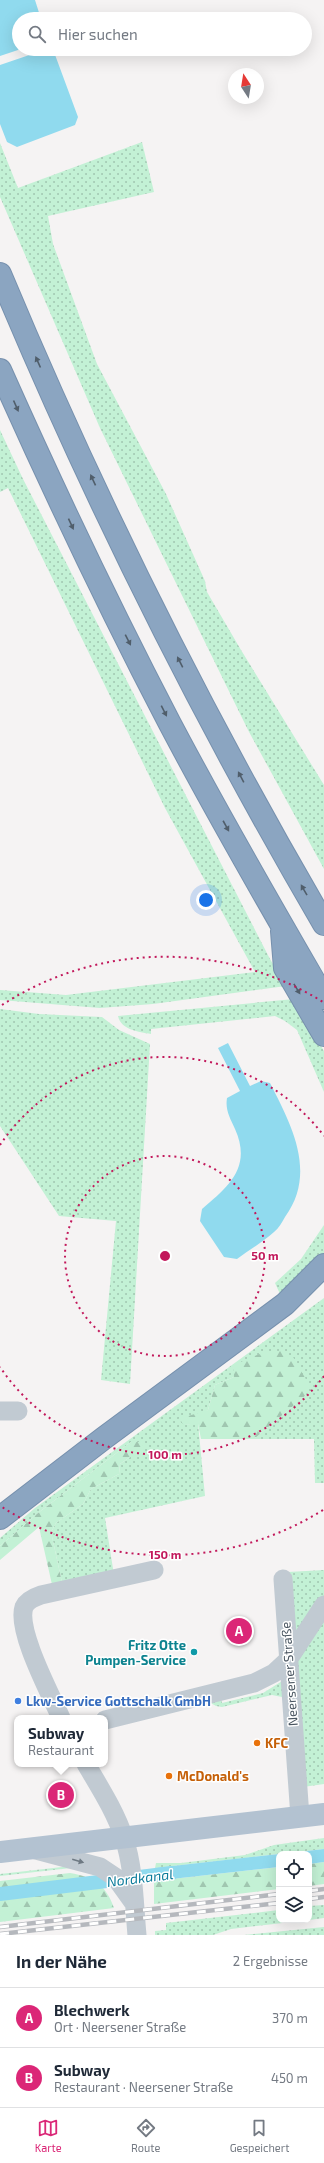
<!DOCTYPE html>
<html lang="de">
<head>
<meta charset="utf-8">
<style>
  body { margin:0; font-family:"Exo 2",sans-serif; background:#f6f6f7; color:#1f2937 }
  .controls { position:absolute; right:12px; bottom:12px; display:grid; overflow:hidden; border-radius:8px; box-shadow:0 4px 16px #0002 }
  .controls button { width:36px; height:36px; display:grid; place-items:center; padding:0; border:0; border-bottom:1px solid #e0e1e3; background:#fff; color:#1f2937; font:20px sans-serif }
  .compass { position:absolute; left:228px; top:68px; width:36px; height:36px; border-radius:50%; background:#fff; box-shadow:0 4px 16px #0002; rotate:348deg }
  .you { position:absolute; left:206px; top:900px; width:14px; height:14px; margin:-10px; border:3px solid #fff; border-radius:50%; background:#1a73e8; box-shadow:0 0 0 6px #1a73e833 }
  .badge { display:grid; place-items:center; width:26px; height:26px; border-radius:50%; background:#db2777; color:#fff; font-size:13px; font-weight:700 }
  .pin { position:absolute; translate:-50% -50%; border:2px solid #fff; box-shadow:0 1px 4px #0006 }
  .popup { position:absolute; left:14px; top:1715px; width:94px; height:52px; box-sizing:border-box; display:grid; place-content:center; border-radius:8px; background:#fff; filter:drop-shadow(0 1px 3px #0005); font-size:13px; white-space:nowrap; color:#747a83 }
  .popup b { font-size:15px; color:#1f2937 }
  .popup::after { content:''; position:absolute; left:50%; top:100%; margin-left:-8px; border:8px solid transparent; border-top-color:#fff }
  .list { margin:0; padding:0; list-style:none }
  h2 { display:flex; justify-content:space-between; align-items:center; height:52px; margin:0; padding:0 16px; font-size:17px }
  h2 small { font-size:13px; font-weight:400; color:#747a83 }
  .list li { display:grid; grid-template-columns:26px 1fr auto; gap:12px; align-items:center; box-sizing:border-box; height:60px; padding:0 16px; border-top:1px solid #e0e1e3 }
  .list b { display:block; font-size:15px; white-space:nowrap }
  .list p { margin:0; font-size:13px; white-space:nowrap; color:#747a83 }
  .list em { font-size:13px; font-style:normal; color:#747a83 }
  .icon { flex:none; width:22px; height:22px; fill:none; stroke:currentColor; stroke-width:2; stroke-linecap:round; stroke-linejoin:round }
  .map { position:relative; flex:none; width:324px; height:1935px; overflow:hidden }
  .search { position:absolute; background:#fff; box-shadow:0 4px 16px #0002; left:12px; right:12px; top:12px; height:44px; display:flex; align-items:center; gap:10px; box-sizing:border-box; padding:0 14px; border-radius:22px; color:#747a83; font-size:15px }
  .sheet { height:172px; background:#fff }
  nav { display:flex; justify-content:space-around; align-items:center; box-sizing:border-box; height:56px; border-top:1px solid #e0e1e3; background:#fff; font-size:11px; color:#747a83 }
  nav a { display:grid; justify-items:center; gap:2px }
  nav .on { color:#db2777 }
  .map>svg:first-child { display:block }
</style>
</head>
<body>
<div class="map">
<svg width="324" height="1935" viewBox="0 0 324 1935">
  <defs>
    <pattern id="grass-dots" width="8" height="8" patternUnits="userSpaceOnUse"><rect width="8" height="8" fill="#c3f1d5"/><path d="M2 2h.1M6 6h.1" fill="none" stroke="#a0c6b0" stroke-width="1.8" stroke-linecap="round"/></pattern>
    <pattern id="forest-firs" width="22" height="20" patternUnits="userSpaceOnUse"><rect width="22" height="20" fill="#c3f1d5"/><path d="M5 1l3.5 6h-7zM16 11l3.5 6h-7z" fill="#a0c6b0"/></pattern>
  </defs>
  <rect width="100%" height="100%" fill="#f5f3f3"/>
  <path fill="url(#grass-dots)" d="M142,142l12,50 -106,24 5,28 44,120 69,130 39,87 2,11 34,58 83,135v84l-76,-139 -148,-302 -100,-231v-54l18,45z
    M0,430l23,49 247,480 16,27 -133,18 -53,4 -100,-8v-10l66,5 189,-23 -90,-164 -157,-320 -8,4z
    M294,999l30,52v41l-27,-62 -12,-9 -10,-5 -124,13v5c-12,-2 -30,-4 -33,-18z
    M0,1009l39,5 63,3 17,13 31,14 -20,340 -29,-4 15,-159 -57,-5 -59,-90z
    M324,1225v30l-44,39 -5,-11 26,-24z
    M324,1298v185h-9l-1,-44h-60l52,-44 -72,-18 -19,8 -7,25 -24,15 14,-2 7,73 -100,22 9,57 -51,12 -12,-55 5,-9 27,-19 8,-15 28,-15 1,-10 10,-7h12l-1,-15h-10l-93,71 -38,33v-8l35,-30z
    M324,1570v214l-21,3 -15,-215z
    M287,1678l-5,19 -10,-2 -50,12 -6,-1 -7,-4 12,-3 1,4 41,-10z
    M324,1838v11l-169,19 1,-5h25l64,-8 29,-10z
    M71,1866v2l-71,8v-2z
    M324,1905v13l-15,2v-14z
    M279,1910v10h30l-78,9 -18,6h-58v-4l11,-1v-7z
    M324,1927v8h-80z"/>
  <path fill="url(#forest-firs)" d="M281,1351l12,6 15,26 -2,12 -52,44h-53l-3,-15 -14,1 -6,-6 30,-9 7,-25 19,-8 -1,-10c16,-11 29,-15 48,-16z
    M131,1442h10l4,7 -3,8h-12l-10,7 -1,10 -28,15 -8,15 -27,19 -5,9 12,55 -10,2 -14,-62 -39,33v-14l38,-33z
    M324,1862v22l-15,2v-22z
    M279,1867v22l-125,15v-23z
    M70,1873c24,4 36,12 44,35l-114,14v-41z"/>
  <path fill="#90daee" d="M0,0h35l6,19h-22v30h2l-21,7z
    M47,49l7,3 24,65 -3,8 -58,22 -10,-5 -7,-18v-59z
    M228,1043l22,43 11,-5 9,2c22,43 47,90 15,134 -3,5 -6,11 -11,15 -11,10 -25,18 -37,27l-13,-2 -24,-36 2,-12c27,-23 50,-42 33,-80 -5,-11 -10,-19 -8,-31l13,-7 -22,-43z
    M324,1849v13l-15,2v-10h-29z
    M279,1854v13l-125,14 1,-13z"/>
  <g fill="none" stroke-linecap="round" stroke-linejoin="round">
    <path stroke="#90daee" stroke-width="14" d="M0,1894l172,-21"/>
    <g stroke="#7690ad" stroke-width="24">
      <path id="highway" d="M0,274c93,223 202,441 324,650
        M0,370c53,119 109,237 169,352 49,93 102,185 155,276
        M282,931l3,37 39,67
        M0,1518l104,-80 181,-134 39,-39"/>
    </g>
    <path stroke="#c1cad2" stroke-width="19" d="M0,1411h18
      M283,1579l17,238
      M61,1718c-10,-23 -45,-88 -37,-111 3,-7 11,-10 17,-12l113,-25
      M105,1720l149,-37 20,-10 14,-13 36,-55
      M86,1764c14,24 29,47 38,74 10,30 10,65 13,97
      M36,1850l64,17 15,10 18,25"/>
    <path stroke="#b3c2d1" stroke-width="22" d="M0,1852l324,-38"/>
    <use href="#highway" stroke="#8ba5c1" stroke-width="22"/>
    <g stroke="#b5b8bd" stroke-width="4.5">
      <path id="rail" d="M309,1891l15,-2
        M309,1899l15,-2
        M0,1927l279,-33
        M0,1934l279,-31"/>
    </g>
    <use href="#rail" stroke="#fff" stroke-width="3" stroke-dasharray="9" stroke-linecap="butt"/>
  </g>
  <defs><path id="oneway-solid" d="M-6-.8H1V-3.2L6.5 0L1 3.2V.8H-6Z"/></defs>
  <g fill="#505e6b">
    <use href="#oneway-solid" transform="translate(38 362) rotate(-114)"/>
    <use href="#oneway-solid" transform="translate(16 406) rotate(66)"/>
    <use href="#oneway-solid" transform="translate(93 480) rotate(-115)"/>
    <use href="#oneway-solid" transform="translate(71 524) rotate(65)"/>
    <use href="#oneway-solid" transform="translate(128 640) rotate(63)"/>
    <use href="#oneway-solid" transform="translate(180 662) rotate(-117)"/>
    <use href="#oneway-solid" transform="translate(164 711) rotate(63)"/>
    <use href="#oneway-solid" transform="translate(241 777) rotate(-118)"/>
    <use href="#oneway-solid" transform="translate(226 826) rotate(61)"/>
    <use href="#oneway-solid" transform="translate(304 890) rotate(-120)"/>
    <use href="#oneway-solid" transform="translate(297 989) rotate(59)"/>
  </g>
  <use fill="#6e7983" href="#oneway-solid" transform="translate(78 1861) rotate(16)"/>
  <g fill="none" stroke="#c2185b" stroke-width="2" stroke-dasharray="2 4">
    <circle cx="165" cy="1256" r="100"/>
    <path d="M324 1376A199 199 0 0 1 0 1367M0 1145A199 199 0 0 1 324 1136"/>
    <path d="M323 1510A299 299 0 0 1 2 1507M2 1005A299 299 0 0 1 323 1002"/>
  </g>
  <circle fill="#0f9aa8" stroke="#fff" stroke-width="1.5" cx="194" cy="1652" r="4"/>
  <circle fill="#3f7fe0" stroke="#fff" stroke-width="1.5" cx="18" cy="1701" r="4"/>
  <g fill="#e8710a" stroke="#fff" stroke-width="1.5">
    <circle cx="257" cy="1743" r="4"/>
    <circle cx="169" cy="1776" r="4"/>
  </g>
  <g text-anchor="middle" stroke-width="3" stroke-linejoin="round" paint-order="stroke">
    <g font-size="13" font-weight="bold" fill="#0d838f" stroke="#fff" text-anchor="end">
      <text x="186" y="1650">Fritz Otte<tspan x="186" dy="15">Pumpen-Service</tspan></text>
    </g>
    <g font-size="13" fill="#4a5661" stroke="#fff">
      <text transform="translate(289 1674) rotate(-94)" y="5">Neersener Straße</text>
    </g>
    <g font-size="13" font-weight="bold" fill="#366cbe" stroke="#fff" text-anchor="start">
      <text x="26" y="1706">Lkw-Service Gottschalk GmbH</text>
    </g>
    <g font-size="13" font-weight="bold" fill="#c56008" stroke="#fff" text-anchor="start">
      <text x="265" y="1748">KFC</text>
      <text x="177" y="1781">McDonald's</text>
    </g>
    <g font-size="14" font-style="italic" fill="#0c7c9b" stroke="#fff">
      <text transform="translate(140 1878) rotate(-7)" y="5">Nordkanal</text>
    </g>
  </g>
  <circle cx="165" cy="1256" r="6" fill="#c2185b" stroke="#fff" stroke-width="2"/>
  <g font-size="12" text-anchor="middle" font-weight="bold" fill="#c2185b" stroke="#fff" stroke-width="3" stroke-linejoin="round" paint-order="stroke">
    <text x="265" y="1260">50 m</text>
    <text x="165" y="1459">100 m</text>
    <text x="165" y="1559">150 m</text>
  </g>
</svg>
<div class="controls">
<button><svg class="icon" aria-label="locate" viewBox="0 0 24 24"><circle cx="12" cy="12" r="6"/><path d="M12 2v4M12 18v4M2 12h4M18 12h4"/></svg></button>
<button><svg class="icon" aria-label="layers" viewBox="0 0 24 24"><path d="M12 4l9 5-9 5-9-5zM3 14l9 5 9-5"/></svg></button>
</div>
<svg class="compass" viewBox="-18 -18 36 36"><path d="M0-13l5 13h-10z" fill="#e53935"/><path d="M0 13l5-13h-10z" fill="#747a83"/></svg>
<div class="you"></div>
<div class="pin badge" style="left:239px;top:1631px">A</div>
<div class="pin badge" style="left:61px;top:1795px">B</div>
<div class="popup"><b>Subway</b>Restaurant</div>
<div class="search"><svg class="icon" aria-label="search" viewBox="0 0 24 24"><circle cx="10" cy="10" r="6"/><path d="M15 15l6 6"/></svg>Hier suchen</div>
</div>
<section class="sheet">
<h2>In der Nähe<small>2 Ergebnisse</small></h2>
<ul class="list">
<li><span class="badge">A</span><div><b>Blechwerk</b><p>Ort · Neersener Straße</p></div><em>370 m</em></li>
<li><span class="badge">B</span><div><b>Subway</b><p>Restaurant · Neersener Straße</p></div><em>450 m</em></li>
</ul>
</section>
<nav>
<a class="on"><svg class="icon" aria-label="map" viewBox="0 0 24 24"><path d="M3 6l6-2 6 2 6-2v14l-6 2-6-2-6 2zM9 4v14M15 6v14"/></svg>Karte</a>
<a><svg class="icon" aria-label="directions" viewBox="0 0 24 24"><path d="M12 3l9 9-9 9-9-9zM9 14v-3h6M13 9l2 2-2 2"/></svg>Route</a>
<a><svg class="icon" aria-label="saved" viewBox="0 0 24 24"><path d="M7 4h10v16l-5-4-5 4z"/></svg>Gespeichert</a>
</nav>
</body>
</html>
